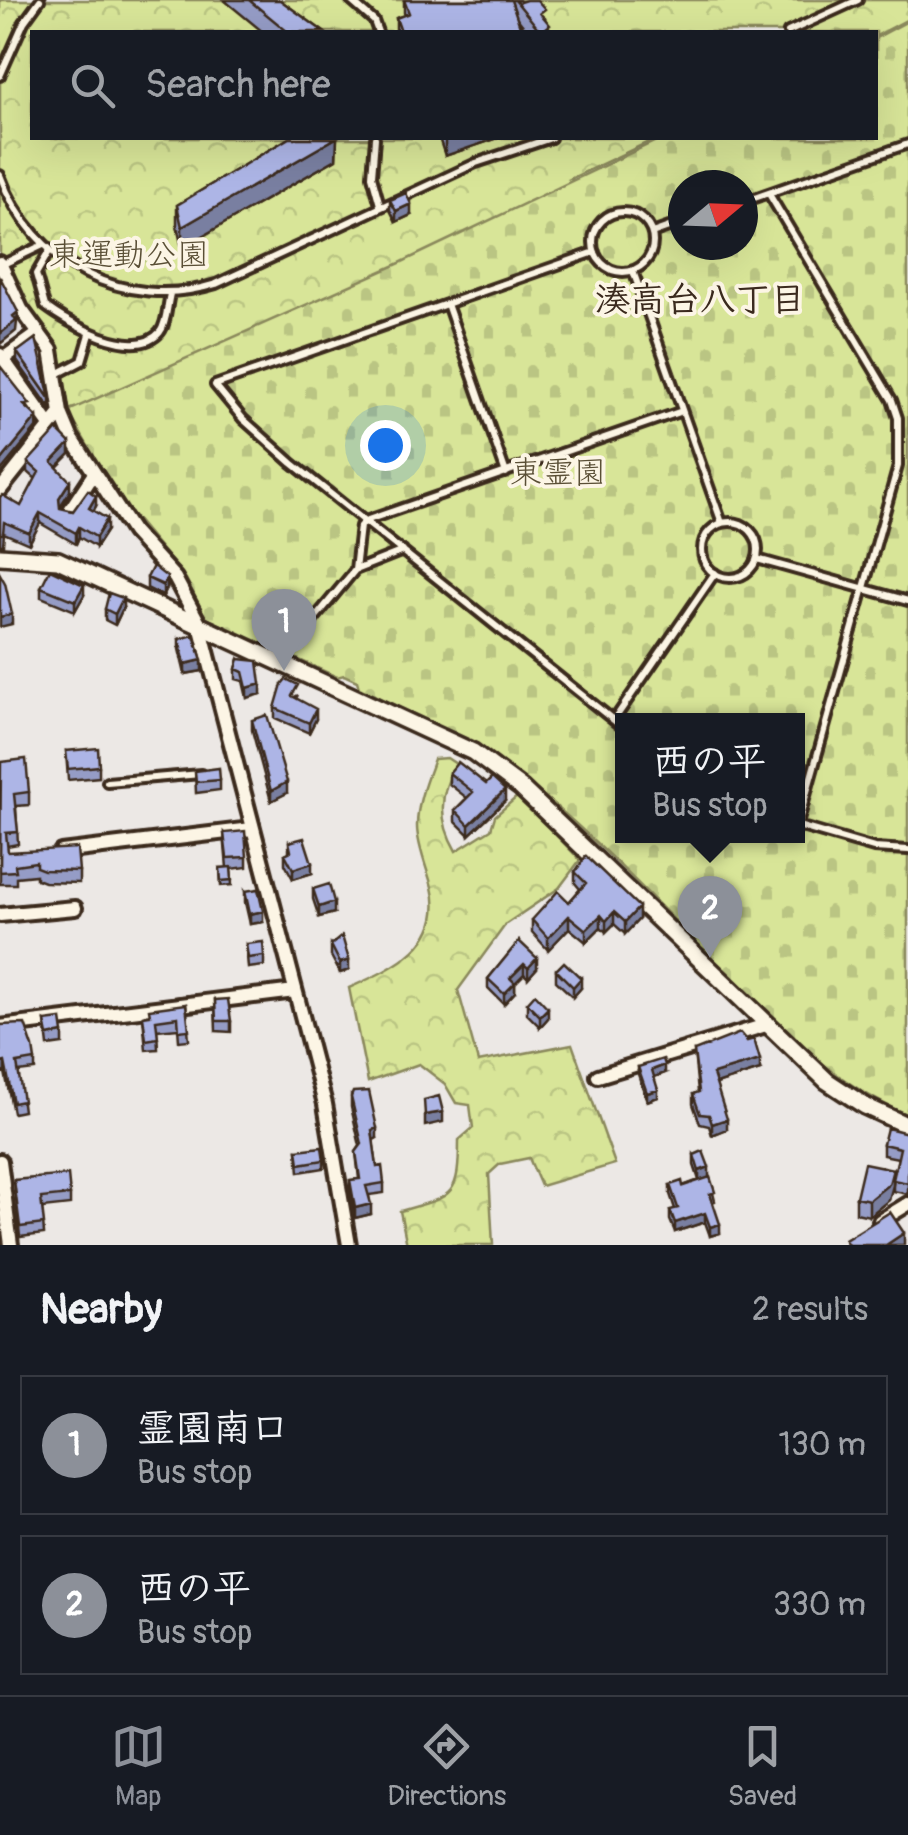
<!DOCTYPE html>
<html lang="en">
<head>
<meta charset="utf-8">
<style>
  body { margin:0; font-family:Pangolin,"Klee One",sans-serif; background:#20242c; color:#f1f3f6 }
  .compass { position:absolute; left:668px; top:170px; width:90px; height:90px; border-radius:50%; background:#171b24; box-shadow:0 10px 40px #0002; rotate:71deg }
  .you { position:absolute; left:385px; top:445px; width:35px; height:35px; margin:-25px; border:8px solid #fff; border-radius:50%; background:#1a73e8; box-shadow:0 0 0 15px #1a73e833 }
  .badge { display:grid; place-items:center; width:65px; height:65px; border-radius:50%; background:#8c9099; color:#fff; font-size:32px; font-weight:700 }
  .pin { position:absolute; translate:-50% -82px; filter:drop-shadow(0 2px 5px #0008) }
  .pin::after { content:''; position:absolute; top:52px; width:35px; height:30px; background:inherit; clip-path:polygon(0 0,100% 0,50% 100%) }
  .popup { position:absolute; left:615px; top:713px; width:190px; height:130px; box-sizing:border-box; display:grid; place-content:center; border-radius:0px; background:#171b24; filter:drop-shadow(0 2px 8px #0005); font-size:32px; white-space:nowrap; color:#9ea1a6 }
  .popup b { font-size:38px; color:#f1f3f6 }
  .popup::after { content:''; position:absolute; left:50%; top:100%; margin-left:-20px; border:20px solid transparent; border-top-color:#171b24 }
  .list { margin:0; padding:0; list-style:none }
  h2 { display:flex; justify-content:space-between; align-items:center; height:130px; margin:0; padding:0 40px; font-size:42px }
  h2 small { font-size:32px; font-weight:400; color:#9ea1a6 }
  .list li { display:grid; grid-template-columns:65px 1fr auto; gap:30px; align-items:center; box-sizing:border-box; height:140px; margin:0 20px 20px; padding:0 20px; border:2px solid #363941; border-radius:0px }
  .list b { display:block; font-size:38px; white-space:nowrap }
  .list p { margin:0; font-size:32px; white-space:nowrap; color:#9ea1a6 }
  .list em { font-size:32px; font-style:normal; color:#9ea1a6 }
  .icon { flex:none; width:55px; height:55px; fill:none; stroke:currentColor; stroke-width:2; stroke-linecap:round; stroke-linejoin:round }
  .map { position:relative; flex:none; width:908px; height:1245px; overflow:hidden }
  .search { position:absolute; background:#171b24; box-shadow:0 10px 40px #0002; left:30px; right:30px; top:30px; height:110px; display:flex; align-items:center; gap:25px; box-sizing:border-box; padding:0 35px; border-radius:0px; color:#9ea1a6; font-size:38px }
  .sheet { height:450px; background:#171b24 }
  nav { display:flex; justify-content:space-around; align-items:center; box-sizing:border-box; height:140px; border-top:2px solid #363941; background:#171b24; font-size:28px; color:#9ea1a6 }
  nav a { display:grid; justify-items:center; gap:5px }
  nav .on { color:#8c9099 }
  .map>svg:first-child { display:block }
</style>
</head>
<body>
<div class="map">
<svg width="908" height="1245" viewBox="0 0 908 1245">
  <defs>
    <pattern id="forest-crowns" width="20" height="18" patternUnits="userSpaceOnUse" patternTransform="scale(2.5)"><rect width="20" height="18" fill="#d8e598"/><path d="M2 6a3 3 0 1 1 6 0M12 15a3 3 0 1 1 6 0" fill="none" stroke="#bac583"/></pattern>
    <pattern id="cemetery-stones" width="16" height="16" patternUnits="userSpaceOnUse" patternTransform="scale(2.5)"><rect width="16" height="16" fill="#d8e598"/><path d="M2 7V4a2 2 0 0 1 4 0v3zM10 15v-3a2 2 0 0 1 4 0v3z" fill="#bac583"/></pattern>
  </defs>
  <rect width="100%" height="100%" fill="#ece8e5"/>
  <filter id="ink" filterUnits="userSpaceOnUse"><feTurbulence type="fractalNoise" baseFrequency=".01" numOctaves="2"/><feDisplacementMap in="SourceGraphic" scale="20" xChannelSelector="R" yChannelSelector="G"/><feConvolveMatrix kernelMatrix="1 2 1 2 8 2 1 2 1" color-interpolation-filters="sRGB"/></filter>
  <g filter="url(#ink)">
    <path fill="url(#forest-crowns)" stroke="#8a885b" stroke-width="2.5" d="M0,0h908v19l-32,17v-4h-844v106h625l-87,41 13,4 101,-45h192v-94l32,-17v107l-138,45 -50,3 -23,-28 -53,18 -18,21 -39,18 -8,9 -5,26 -111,37 -22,12 -32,5 -106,36 -58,28 -27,5 -11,13c21,49 71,86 113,117 22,17 67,39 75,67 2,12 -2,21 -8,29 -59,-12 -67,-31 -112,-64l-44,48 57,54 -8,10 -70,-29 -20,-38 -72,-86 -44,-82 -13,5 -10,-63 -30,-41 -21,-46z
      M447,758l9,6c-17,30 -18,56 0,87l35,-22 4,-13 23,-20 62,64 -21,28 -53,36 -48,66 20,72 94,-18 43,120 -74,22 -12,-28 -29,6 -11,10 4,71h-86l-7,-34c53,-15 59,-13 59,-71l14,-12 -3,-23 -14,-2 -11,-19 -26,-20 -51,18 -19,-94c44,-20 98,-43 83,-101 -5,-19 -15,-42 -15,-61 0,-23 9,-45 17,-67z"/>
    <path fill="url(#cemetery-stones)" stroke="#8a885b" stroke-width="2.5" fill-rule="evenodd" d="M908,21v1094c-75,-31 -128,-88 -185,-145 -60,-61 -120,-125 -186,-180 -54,-46 -115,-72 -178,-102l-2,-7 -13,-6 -7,2 -131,-59 -20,-39 -70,-84 -48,-84 332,-148 262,-125h214v-100zM683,185h60v60h-60zM622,720h176v116h-176z"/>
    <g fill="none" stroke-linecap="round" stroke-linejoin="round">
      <g stroke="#3b2a1e" stroke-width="14">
        <path id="service" d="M350,0l24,21 4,11
          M788,32l70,-32
          M0,76l24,-54 16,-22
          M375,138l-3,38 8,29
          M0,175c32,90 125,137 216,109l260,-121 75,-25
          M769,194l123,206 6,18v48l-100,358
          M743,202l165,-58
          M593 242a30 30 0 1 1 60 0a30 30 0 1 1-60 0Z
          M652,233l31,-11
          M50,250l-14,24 9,32c22,17 90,56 115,26 7,-9 7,-27 10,-38
          M595,252l-380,133 28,34 49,44 330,264
          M1,265l42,-20
          M633,271l89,252
          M447,304l59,169
          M57,374l25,-13 8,-27
          M702 550a28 28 0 1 1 56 0a28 28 0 1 1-56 0Z
          M757,559l151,42
          M355,570l48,-19
          M281,659l74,-89 5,-44 5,-5 317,-110
          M614,720l101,-147
          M107,782l94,-8
          M798,826l76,22 34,2"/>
      </g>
      <g stroke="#3b2a1e" stroke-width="20">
        <path id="minor" d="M0,263l21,46 30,41 10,63 10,24 62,95 42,46 25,47 125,479 24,141
          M0,355l49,69
          M0,361l39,-28
          M0,490l61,-77
          M68,513l25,-38
          M61,852l191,-23
          M0,915l75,-7
          M0,1027l295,-36
          M598,1076l168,-51
          M0,1161l11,84
          M880,1221l28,-17"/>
      </g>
      <g stroke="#3b2a1e" stroke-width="22">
        <path id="tertiary" d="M0,556l58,4 415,192 48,36 306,293 38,25 43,20"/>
      </g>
      <use href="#service" stroke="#fcf5e5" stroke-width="6"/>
      <use href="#minor" stroke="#fcf5e5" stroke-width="12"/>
      <use href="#tertiary" stroke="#fcf5e5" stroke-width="15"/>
    </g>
    <path fill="#959cc6" stroke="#3b2a1e" stroke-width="2.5" d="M224,0h56l44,32h-61z
      M404,0h115l1,2 25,16 5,14h-22l-11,-14 5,14h-126v-14l8,-3z
      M289,138h48l-1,21 -154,89 -5,-22v-21z
      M439,138h59l-53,18z
      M390,200l21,15 -15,7 -6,-12z
      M17,352l33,47v9l-33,-47z
      M70,454l-13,13 13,24 -10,17 13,3 23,-5 -3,5 14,19 -11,17 -17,-10 -3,7 -36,-21 -11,21 -25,-11 -1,12h-3v-48l21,9 15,-27 -8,-7v-10z
      M147,578l20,10 -4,8 -16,-8z
      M41,587l43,8 -9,16 -34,-14z
      M123,608l-8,17 -10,-5v-11z
      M179,639l23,32 -17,3 -6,-25z
      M239,659l22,35 -14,4 -4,-17 -7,-2v-10z
      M298,695l-2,3 20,21 -7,14 -34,-15v-10z
      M252,720l35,73 -16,8 -19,-71z
      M66,751l33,15v11l-31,3z
      M0,765l29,27v13l-13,1 2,38 -11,2 1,6 71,19v12l-35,-1 -8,-3v-4l-20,2v7h-16z
      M195,771l25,9v10l-24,3z
      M449,773l56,28 -36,34 -14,-14v-11l12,-12 -18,-14z
      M224,833l23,24v10l-16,2 1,16 -11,1 -1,-18h7z
      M289,842l23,31 -19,6 -8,-15v-10l4,-2z
      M575,872l64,47 -14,15 -11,-10 -8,8 -5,-5 -15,15 -17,-14 -21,22 -16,-18v-12l37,-18 11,-13 -5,-6z
      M313,889l21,24 -15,4 -6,-18z
      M245,891l18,31 -13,2 -5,-22z
      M519,941l18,27 -9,10 -4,-4 -9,9v9l-11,12 -16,-16v-9z
      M246,944l18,12v10l-16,2z
      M331,945l18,25 -9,3 -9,-17z
      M556,970l25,18 -8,9 -17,-16z
      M215,1000l16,21v11l-15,-1z
      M527,1003l21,15 -8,9 -13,-13z
      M186,1004l3,36 -10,1 -1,-13 -21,2 1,19 -12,1 -3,-34z
      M45,1021l18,12v11l-15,2z
      M0,1025l35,35v10l-17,2 5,39 -10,2 -8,-41 -4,1 -1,-3z
      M694,1051l66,19 -44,14 11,45 -15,6 -3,-9 -9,-2 -7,-20v-10l5,-2z
      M638,1067l27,6 -11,4 4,20 -11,4 -9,-27z
      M351,1097l26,41 -4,2 4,27 7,16v10l-15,2 2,19 -16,4 -5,-28v-10l9,-1 -3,-27 4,-6 -9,-39z
      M908,1133v61l-15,-3v-11l5,-22 -15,-3v-11z
      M297,1150l27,10v8l-25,4z
      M694,1155l15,22 6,24 -3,1 8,31 -10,3 -5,-14 -30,10 -5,-12v-10l5,-1 -5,-15v-9l13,1 16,-6 -5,-15z
      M14,1180l56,15v10l-28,3 2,26 -24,3z
      M893,1185l-4,15 -20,16 -13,-3v-16z"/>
    <path fill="#797fa1" stroke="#3b2a1e" stroke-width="2.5" d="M336,138h1l-1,21 -154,89v-21z
      M453,138h45l-53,18v-16z
      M411,204v11l-15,7v-11z
      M18,312l-2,19 -16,13v-10l13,-18z
      M37,417v10l-37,45v-10z
      M70,443v11l-18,18v-10z
      M70,481v10l-11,17v-10z
      M96,496v10l-7,13v-11z
      M40,513v10l-11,21v-11z
      M107,519v11l-11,17v-10z
      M79,527v10l-3,7v-11z
      M167,577v11l-4,8v-11z
      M84,585v10l-9,16v-10z
      M123,598v10l-8,17v-11z
      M12,614v10l-12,3v-10z
      M202,660v11l-17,3v-10z
      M261,684v10l-14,4v-10z
      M316,709v10l-7,14v-10z
      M287,782v11l-16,8v-10z
      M505,790v11l-36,34v-10z
      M312,863v10l-19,6v-10z
      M334,902v11l-15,4v-10z
      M639,907v12l-14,15v-12z
      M263,911v11l-13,2v-10z
      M614,912v12l-8,8v-11z
      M601,915v12l-15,15v-12z
      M569,916v12l-21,22v-12z
      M537,958v10l-9,10v-10z
      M349,960v10l-9,3v-10z
      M524,964v10l-9,9v9l-11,12v-10l6,-16z
      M581,978v10l-8,9v-10z
      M548,1008v10l-8,9v-11z
      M760,1060v10l-47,15v-11z
      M5,1062v10l-4,1v-10z
      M665,1065v8l-13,5v-8z
      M658,1090v7l-11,4v-8z
      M443,1112v10l-18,4v-11z
      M727,1119v10l-15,6v-11z
      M377,1128v10l-5,3v-11z
      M709,1167v11l-10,3v-10z
      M893,1169v16l-4,15 -20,16v-16z
      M371,1204v10l-16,4v-10z
      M705,1213v9l-30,10v-9z
      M720,1224v9l-10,3v-9z
      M904,1233v12h-18z"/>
    <path fill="#adb5e6" stroke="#3b2a1e" stroke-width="2.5" d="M249,0h31l44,32h-36z
      M404,0h107l11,32h-121l-5,-14 13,-5z
      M515,0h4l1,2 6,-2h11l8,9 -5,4 10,12 -9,7z
      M289,138h47l-154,89 -5,-22z
      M406,193l5,11 -15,7 -6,-11z
      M0,277l18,35 -5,4 3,5 -16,13z
      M36,338l14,61 -33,-47z
      M0,366l30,38 -6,1 13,12 -37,45z
      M57,430l13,13 -18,19 18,19 -11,17 1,10 13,3 15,-21 8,6 -7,12 18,11 -11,18 -17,-10 -3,6 -36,-20 -11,20 -25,-11 -1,12h-3v-37l2,-2 19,11 18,-34 -11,-10z
      M153,566l14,11 -4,8 -16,-7z
      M50,569l34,16 -9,16 -34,-14z
      M0,574l5,9 7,31 -12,3z
      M109,593l14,5 -8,16 -10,-5z
      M194,635l8,25 -17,4 -6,-25z
      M239,659l19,2 3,23 -14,4 -4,-16 -7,-3z
      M286,679l12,6 -6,11 24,13 -7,14 -34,-15 7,-24z
      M267,715l20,67 -16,9 -19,-71z
      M98,748l1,18 -31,3 -2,-18z
      M26,759l3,33 -15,2 4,38 -12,1 2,19 69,-4 2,23 -35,-1 -8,-3v-5l-21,3 1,6 -16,1 1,-110z
      M458,762l28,22 6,-6 13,12 -36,35 -14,-15 18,-18 -24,-19z
      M219,768l1,12 -24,2 -1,-11z
      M245,831l2,26 -20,1 -3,-25z
      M304,838l8,25 -19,6 -8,-15 6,-3 -2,-9z
      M586,856l53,51 -14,15 -11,-10 -8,9 -5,-6 -15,15 -17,-14 -21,22 -16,-18 26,-29 11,11 17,-19 -11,-11z
      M231,867l1,13 -11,1 -1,-13z
      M329,884l5,18 -15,5 -6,-18z
      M258,889l5,22 -13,3 -5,-23z
      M342,936l7,24 -9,3 -9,-18z
      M519,941l18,17 -9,10 -4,-4 -14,14 5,5 -11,11 -16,-15z
      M263,942l1,14 -16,2 -2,-14z
      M564,962l17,16 -8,9 -17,-17z
      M535,994l13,14 -8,8 -13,-13z
      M228,999l3,22h-15l-1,-21z
      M186,1004l3,26 -10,1 -1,-14 -22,3 2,18 -12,2 -3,-24 7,-1 -1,-6z
      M61,1019l2,14 -15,3 -3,-15z
      M25,1024l8,23 2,13 -18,3 6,38 -10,2 -8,-41 -4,1 -1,-3v-35z
      M740,1033l7,8 7,-2 6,21 -47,14 14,45 -15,5 -3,-9 -9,-1 -7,-20 6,-2 -5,-41z
      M663,1059l2,6 -13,5 6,20 -11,3 -9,-26z
      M369,1091l8,37 -5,2 5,37 5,-1 2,17 -18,3 5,18 -16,4 -5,-28 10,-1 -4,-27 6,-8 -11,-47 2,-5z
      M439,1096l4,16 -18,3 -1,-15z
      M887,1128l21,5v50l-15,-3 7,-32 -17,-4z
      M322,1147l2,13 -25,4 -2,-14z
      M703,1151l6,16 -10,4 -5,-16z
      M864,1163l29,6 -4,15 -20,16 -13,-3z
      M68,1175l2,20 -29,3 3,26 -24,3 -6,-47z
      M710,1177l5,15 -5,2 10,30 -10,3 -5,-14 -30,10 -5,-13 8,-2 -8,-23 12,-4 1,5z
      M890,1212l14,21 -18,12h-38l-3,-5z"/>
  </g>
  <g text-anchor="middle" stroke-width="8" stroke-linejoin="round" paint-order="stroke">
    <g font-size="32" fill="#5a4f36" stroke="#fcf5e5">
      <text x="129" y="265">東運動公園</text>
      <text x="558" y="483">東霊園</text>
    </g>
    <g font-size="35" font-weight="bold" fill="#3b2a1e" stroke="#fcf5e5">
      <text x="700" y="311">湊高台八丁目</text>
    </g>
  </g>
</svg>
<svg class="compass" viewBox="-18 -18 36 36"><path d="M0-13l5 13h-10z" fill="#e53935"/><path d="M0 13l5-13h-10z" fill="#9ea1a6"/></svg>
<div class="you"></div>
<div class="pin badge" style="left:284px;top:671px">1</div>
<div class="pin badge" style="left:710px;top:958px">2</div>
<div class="popup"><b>西の平</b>Bus stop</div>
<div class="search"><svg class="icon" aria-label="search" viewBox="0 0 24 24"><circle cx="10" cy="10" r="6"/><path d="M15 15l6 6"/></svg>Search here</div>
</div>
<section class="sheet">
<h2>Nearby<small>2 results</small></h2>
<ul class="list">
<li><span class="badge">1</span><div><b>霊園南口</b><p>Bus stop</p></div><em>130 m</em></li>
<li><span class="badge">2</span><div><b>西の平</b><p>Bus stop</p></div><em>330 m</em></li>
</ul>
</section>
<nav>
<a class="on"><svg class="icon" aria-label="map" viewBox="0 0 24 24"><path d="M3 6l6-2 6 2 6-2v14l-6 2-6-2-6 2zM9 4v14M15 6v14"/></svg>Map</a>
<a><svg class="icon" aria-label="directions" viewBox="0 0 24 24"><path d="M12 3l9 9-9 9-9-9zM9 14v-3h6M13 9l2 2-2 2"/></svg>Directions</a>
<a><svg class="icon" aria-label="saved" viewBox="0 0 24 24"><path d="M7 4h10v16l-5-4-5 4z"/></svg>Saved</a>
</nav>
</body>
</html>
